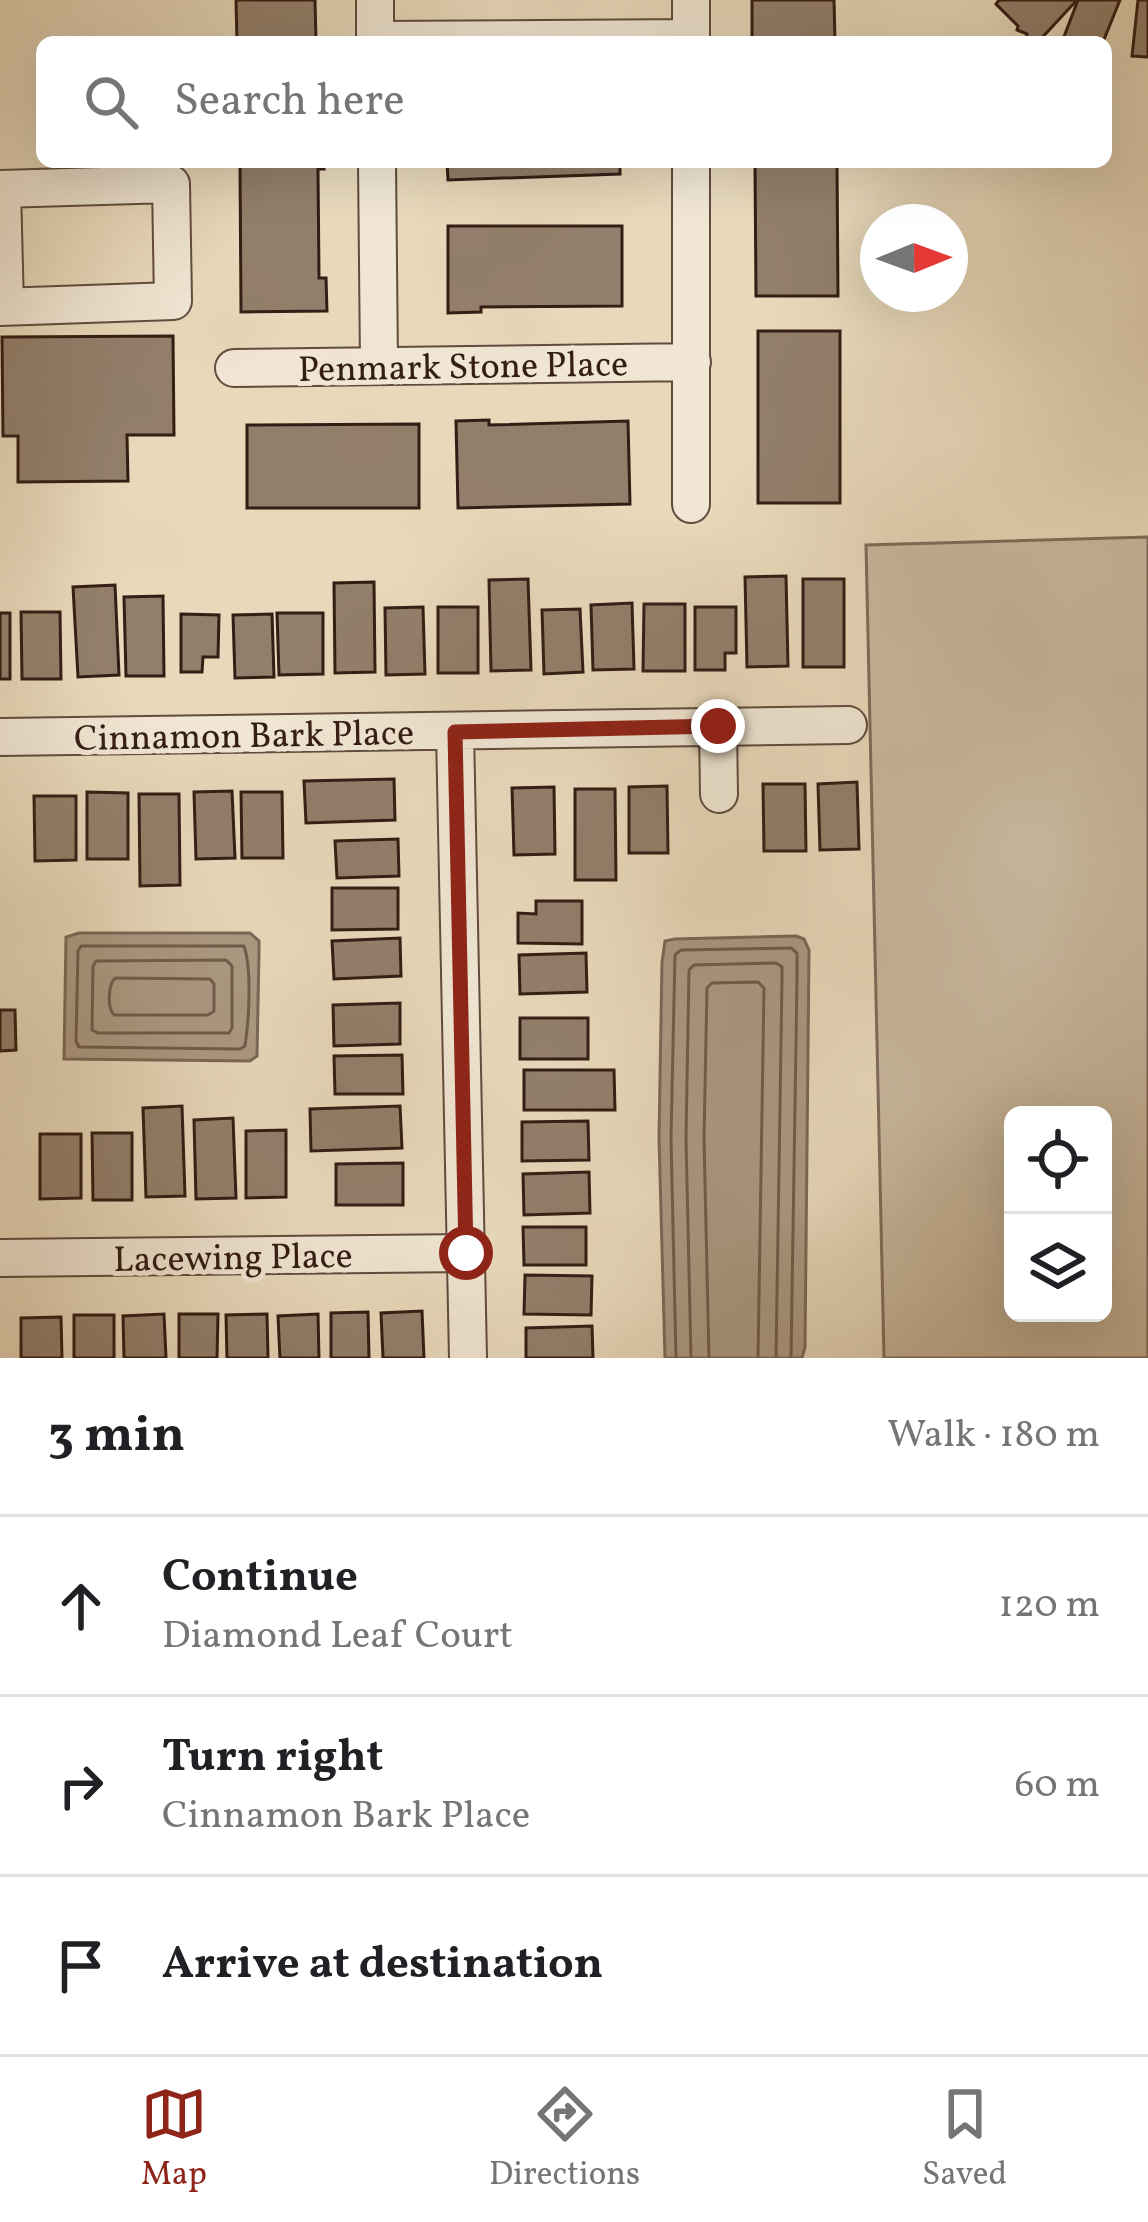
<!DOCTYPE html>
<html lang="en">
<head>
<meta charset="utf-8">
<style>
  body { margin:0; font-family:Vollkorn,serif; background:#f2f2f2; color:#202124 }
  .controls { position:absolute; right:36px; bottom:36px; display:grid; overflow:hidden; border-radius:18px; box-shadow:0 12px 48px #0002 }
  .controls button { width:108px; height:108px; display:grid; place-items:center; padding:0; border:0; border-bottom:3px solid #e0e0e0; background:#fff; color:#202124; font:60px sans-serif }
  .compass { position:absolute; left:860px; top:204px; width:108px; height:108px; border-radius:50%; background:#fff; box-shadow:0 12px 48px #0002; rotate:89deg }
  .stop { position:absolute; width:36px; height:36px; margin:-27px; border:9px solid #8f2418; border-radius:50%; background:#fff }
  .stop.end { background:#8f2418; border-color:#fff; box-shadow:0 3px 12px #0008 }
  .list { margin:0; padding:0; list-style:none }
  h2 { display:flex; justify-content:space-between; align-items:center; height:156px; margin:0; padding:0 48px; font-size:51px }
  h2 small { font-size:39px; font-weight:400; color:#757577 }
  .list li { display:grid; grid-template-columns:78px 1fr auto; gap:36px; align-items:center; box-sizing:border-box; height:180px; padding:0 48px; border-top:3px solid #e0e0e0 }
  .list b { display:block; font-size:45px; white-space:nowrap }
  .list p { margin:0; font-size:39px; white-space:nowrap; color:#757577 }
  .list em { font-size:39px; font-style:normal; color:#757577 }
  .icon { flex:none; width:66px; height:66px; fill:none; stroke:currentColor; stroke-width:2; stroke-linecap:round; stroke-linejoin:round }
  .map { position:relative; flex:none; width:1148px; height:1358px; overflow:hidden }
  .search { position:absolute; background:#fff; box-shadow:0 12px 48px #0002; left:36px; right:36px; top:36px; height:132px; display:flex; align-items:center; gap:30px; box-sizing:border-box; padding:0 42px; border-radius:18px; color:#757577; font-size:45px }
  .sheet { height:696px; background:#fff }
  nav { display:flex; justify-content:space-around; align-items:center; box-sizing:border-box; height:168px; border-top:3px solid #e0e0e0; background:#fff; font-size:33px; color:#757577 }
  nav a { display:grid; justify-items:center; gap:6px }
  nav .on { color:#8f2418 }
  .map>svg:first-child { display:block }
</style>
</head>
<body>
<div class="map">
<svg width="1148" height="1358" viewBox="0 0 1148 1358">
  <rect width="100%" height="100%" fill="#e8d9bb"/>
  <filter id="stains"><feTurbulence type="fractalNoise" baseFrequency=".00167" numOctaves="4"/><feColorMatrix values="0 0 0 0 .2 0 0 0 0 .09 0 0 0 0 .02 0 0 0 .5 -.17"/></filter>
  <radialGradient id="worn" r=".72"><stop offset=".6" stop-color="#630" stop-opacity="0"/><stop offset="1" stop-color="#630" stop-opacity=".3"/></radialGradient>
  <path fill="#c9b99f" stroke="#7e6b5a" stroke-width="3" fill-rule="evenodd" d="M1148,537v821h-264l-18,-813zM1013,1115h90v198h-90z"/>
  <path fill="#ab9982" stroke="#7b6756" stroke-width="3" d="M79,933h171l9,8v12l-2,103 -7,5 -186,-2 2,-122z
    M796,936l8,3 5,11 -4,397 -3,11h-137l-6,-220 3,-176 3,-21 10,-2z"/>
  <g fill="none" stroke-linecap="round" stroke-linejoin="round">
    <path stroke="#705b4b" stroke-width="3" d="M81,946h163c8,23 5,74 1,100l-5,3 -161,-2 -3,-6 2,-90z
      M226,960l6,6v62l-3,5h-131l-6,-3 1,-64 3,-5z
      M115,978l95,1 4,5v27l-6,4h-94c-7,-7 -6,-30 1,-37z
      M676,1358l-5,-220 4,-183 6,-5 110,-2 6,5v26l-6,379
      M691,1358l-5,-220 3,-168 5,-5 82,-2 6,4v12l-6,379
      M709,1358l-5,-220 3,-150 5,-5 46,-1 6,6 -6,370"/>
  </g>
  <path fill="#927f6b" stroke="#341d14" stroke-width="3" d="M236,0h79l1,42h-79z
    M752,0h82l1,42h-83z
    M999,0h78l-39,42h-9l-3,-3 1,-5 -10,-4 1,-4 -22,-22z
    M1078,0h42l-17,42h-41z
    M1138,0h10v57l-16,-1z
    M240,162h84v7h-6l1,109h7l1,33 -86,1z
    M447,162h173v12l-172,6z
    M755,162h82l1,134h-82z
    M448,226h174v80l-141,1v5l-33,1z
    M758,331h82v172h-82z
    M173,336l1,99h-47l1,46 -110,1v-46h-15l-1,-99z
    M489,420v5l139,-4 2,83 -172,4 -2,-87z
    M419,424v84h-172v-83z
    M786,576l2,90 -41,1 -2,-90z
    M528,579l3,91 -40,1 -2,-91z
    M803,579h41v88h-41z
    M374,582l1,90 -40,1 -1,-90z
    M115,585l4,90 -41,2 -5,-90z
    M163,596l1,80h-38l-2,-79z
    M632,603l2,66 -41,1 -2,-65z
    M644,604h41v67h-42z
    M423,607l2,67 -39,1 -1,-67z
    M438,607h40v66h-40z
    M695,607h41v46h-11v17h-30z
    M580,609l3,63 -39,2 -2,-64z
    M21,612h39l1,67h-39z
    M0,613h10v66h-10z
    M277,613h46v61l-44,1z
    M181,614l38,1 -1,42h-15l-1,15h-21z
    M272,614l2,63 -39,1 -2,-63z
    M394,779l1,41 -89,3 -2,-42z
    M857,782l2,67 -39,1 -2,-66z
    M763,784h42l1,67h-42z
    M667,786l1,67h-39v-66z
    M554,787l1,67 -41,1 -2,-67z
    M575,789h40l1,91h-41z
    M232,791l3,67 -39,1 -2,-67z
    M87,792l41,1v66h-41z
    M241,792h41l1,66h-41z
    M139,794h40l1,91 -40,1z
    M34,796h42v64l-41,1z
    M398,839l1,37 -62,2 -2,-37z
    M332,888h66v41l-66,1z
    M536,901h46v43l-64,-1v-30l18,1z
    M400,938l1,38 -67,3 -2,-38z
    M586,953l1,39 -67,2 -1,-39z
    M400,1003v41l-66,2 -1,-41z
    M0,1010h15l1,40 -16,1z
    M520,1018h68v41h-68z
    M402,1055l1,39h-68l-1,-38z
    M524,1070h90l1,40h-91z
    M182,1106l3,90 -39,1 -3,-89z
    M400,1106l2,42 -91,3 -1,-42z
    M233,1118l3,80 -40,1 -2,-79z
    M588,1121l1,39 -67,1v-39z
    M286,1130v67l-40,1v-67z
    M92,1133h40v67h-39z
    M40,1134h41v64l-41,1z
    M403,1163v42h-67v-41z
    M589,1172l1,41 -66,2 -1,-41z
    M523,1227h63v38h-62z
    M525,1275l67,1 -1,39 -67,-1z
    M422,1311l2,47h-41l-2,-45z
    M368,1312l1,46h-38v-45z
    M164,1314l2,44h-42l-1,-42z
    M179,1314h39l-1,44h-38z
    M267,1314l1,44h-41l-1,-43z
    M318,1314l1,44h-39l-2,-42z
    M74,1315h40v43h-40z
    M61,1317l1,41h-41v-40z
    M592,1326l1,32h-67v-30z"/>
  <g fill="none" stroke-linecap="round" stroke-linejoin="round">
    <g stroke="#614c3e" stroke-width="40">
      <path id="minor" d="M375,0v42
        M691,0v42
        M375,40l316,-2
        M377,162l2,202
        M0,189l171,-5 2,117 -173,6
        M2,189l3,118
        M234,368l458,-6
        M691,504v-342
        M718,726l1,68
        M455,732l13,626
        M0,737l848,-12
        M0,1258l466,-5"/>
    </g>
    <use href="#minor" stroke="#f0e6d3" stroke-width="36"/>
  </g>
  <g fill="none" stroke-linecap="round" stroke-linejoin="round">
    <path stroke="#8f2418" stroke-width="15" d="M466,1253l-11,-521 263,-6"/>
  </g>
  <g text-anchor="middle" stroke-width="10" stroke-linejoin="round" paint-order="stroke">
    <g font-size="36" fill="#341d14" stroke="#f0e6d3">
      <text transform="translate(463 365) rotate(-1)" y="13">Penmark Stone Place</text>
      <text transform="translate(244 734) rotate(-1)" y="13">Cinnamon Bark Place</text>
      <text transform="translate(233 1256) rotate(-1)" y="13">Lacewing Place</text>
    </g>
  </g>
  <rect width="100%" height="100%" filter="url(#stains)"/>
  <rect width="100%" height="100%" fill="url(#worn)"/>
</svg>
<div class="controls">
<button><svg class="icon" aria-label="locate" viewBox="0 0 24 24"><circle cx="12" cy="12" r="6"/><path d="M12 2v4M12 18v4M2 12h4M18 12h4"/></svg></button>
<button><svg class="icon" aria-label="layers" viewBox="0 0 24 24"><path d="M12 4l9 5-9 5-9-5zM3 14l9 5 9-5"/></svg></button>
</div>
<svg class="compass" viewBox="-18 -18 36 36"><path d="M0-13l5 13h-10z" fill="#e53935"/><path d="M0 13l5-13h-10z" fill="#757577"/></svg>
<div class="stop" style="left:466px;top:1253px"></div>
<div class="stop end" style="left:718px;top:726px"></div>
<div class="search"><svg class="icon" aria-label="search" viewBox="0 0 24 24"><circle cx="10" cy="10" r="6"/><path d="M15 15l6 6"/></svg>Search here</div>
</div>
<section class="sheet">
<h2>3 min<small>Walk · 180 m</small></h2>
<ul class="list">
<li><svg class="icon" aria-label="ahead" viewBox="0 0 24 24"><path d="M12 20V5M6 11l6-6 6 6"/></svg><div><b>Continue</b><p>Diamond Leaf Court</p></div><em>120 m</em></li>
<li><svg class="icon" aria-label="right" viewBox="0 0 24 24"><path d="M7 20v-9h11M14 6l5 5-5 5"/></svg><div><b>Turn right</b><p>Cinnamon Bark Place</p></div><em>60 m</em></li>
<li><svg class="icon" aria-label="arrive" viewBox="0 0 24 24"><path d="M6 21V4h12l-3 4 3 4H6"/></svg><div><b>Arrive at destination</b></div></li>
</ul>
</section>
<nav>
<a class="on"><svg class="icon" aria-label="map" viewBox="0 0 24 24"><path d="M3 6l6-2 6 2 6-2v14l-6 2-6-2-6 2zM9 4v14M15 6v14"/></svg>Map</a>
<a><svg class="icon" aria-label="directions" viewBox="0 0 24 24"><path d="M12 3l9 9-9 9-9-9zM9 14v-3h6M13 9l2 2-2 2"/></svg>Directions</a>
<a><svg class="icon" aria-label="saved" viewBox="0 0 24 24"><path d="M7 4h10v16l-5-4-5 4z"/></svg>Saved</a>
</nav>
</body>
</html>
